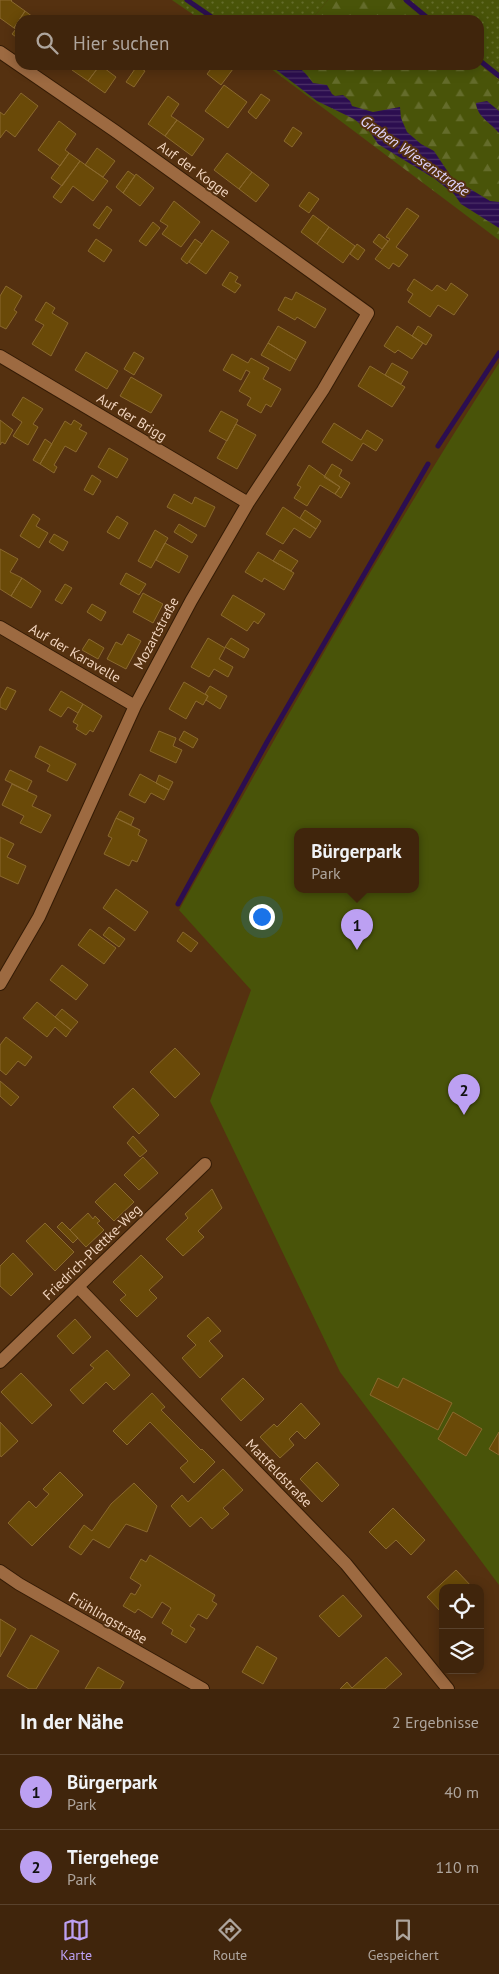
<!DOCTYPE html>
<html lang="de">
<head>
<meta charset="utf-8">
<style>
  body { margin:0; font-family:"PT Sans",sans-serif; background:#4b311a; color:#f1f3f6 }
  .controls { position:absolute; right:15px; bottom:15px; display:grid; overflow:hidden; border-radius:10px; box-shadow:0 2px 12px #0003 }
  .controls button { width:45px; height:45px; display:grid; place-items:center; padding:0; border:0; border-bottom:1px solid #59422d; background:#40250c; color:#f1f3f6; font:25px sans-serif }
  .you { position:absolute; left:261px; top:916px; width:18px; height:18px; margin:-12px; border:4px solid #fff; border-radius:50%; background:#1a73e8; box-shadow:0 0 0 8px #1a73e833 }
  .badge { display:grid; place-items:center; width:32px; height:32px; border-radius:50%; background:#bca0f2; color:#111; font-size:16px; font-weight:700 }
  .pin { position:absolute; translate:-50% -41px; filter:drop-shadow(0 1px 2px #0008) }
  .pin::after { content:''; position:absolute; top:26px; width:18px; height:15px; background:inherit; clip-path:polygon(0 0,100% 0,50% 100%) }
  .popup { position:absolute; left:294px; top:828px; width:125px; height:65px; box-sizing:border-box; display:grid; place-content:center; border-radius:10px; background:#40250c; filter:drop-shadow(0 1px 4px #0005); font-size:16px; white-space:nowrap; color:#aea59d }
  .popup b { font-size:19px; color:#f1f3f6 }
  .popup::after { content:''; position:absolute; left:50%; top:100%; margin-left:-10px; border:10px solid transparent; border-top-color:#40250c }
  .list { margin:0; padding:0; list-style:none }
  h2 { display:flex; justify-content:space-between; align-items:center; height:65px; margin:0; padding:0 20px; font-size:21px }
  h2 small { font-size:16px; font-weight:400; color:#aea59d }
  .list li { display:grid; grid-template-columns:32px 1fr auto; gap:15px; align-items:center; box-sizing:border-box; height:75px; padding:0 20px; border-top:1px solid #59422d }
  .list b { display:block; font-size:19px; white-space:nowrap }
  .list p { margin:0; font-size:16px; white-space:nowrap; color:#aea59d }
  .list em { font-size:16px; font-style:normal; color:#aea59d }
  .icon { flex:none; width:28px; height:28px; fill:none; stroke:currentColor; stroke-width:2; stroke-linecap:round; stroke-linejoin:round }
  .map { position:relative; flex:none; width:499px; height:1689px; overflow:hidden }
  .search { position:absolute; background:#40250c; box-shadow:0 2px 12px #0003; left:15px; right:15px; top:15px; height:55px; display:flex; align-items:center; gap:12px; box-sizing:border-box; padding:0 18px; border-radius:15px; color:#aea59d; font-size:19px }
  .sheet { height:215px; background:#40250c }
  nav { display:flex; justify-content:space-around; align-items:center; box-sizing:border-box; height:70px; border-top:1px solid #59422d; background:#40250c; font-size:14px; color:#aea59d }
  nav a { display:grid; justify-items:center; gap:2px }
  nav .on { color:#bca0f2 }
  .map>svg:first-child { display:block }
</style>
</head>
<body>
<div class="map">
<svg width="499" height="1689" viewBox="0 0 499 1689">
  <defs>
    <pattern id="grass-dots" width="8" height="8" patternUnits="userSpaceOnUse" patternTransform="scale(1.25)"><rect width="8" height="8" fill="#495409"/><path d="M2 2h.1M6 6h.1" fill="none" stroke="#646c2b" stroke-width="1.8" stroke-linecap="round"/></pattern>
    <pattern id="forest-firs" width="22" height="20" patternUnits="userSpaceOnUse" patternTransform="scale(1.25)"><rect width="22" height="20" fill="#495409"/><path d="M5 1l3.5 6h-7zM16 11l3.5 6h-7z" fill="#646c2b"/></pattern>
    <pattern id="water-rules" width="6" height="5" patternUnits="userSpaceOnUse" patternTransform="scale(1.25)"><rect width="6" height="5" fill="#2c0e50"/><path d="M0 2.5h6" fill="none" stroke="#4b3067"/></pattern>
  </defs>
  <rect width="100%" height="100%" fill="#553110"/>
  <path fill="url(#grass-dots)" d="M172,0h156l-17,20h-110z
    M401,0h98v81l-20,-17v-44h-54z"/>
  <path fill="url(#forest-firs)" d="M328,0h73l24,20h-114z
    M479,64l20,17v159l-229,-172 3,-3z"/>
  <path fill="#495409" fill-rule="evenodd" d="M499,363v1222l-159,-213 -130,-271 41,-111 -72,-80c103,-184 205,-370 320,-547zM298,831h118v58h-118z"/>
  <path fill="url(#water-rules)" d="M270,65c24,0 28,-3 43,18l14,2 5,9 3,2 8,-1 7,6 2,5 21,6 27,-5 1,11 6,14 14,12 13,7 18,27 38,23 9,1v26l-38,-24 -7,-10 -19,-15 -57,-35 -8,-12 -16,-13 -37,-18z
    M487,101l12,10v22c-8,-10 -22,-16 -23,-30z"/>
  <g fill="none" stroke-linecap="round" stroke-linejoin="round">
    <path stroke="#2c0e50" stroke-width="5" d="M187,0l29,20
      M406,0l24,20
      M479,60l20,16
      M438,446l61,-93
      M178,904l89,-162 161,-278"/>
  </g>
  <path fill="#6a4a08" stroke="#8a692e" d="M0,0h12l-1,1 14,10 -11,17 -14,-10z
    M25,11l12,9h-17l-1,19 -7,-5 4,-5 -2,-1z
    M76,65h24l-12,16 -16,-11z
    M100,65l16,12 -11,16 -17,-12z
    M214,65h22l-15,20 -14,-11z
    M137,66l8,5 -11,16 -8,-5z
    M224,85l23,17 -19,26 -23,-17z
    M21,93l17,13 -23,31 -9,-7 -6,8v-26l4,3z
    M261,94l9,6 -14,19 -8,-7z
    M168,96l11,8 -8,12 6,4 -12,16 -17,-12z
    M177,120l27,19 -12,17 -27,-20z
    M59,121l17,13 -11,16 4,3 -9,13 -22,-16z
    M293,127l9,6 -10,14 -8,-6z
    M97,148l18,13 -12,16 -18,-12z
    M69,153l11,8 -18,25 -11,-8z
    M227,153l25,19 -13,17 -25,-19z
    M80,161l28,20 -15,20 -20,-15 -12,17 -8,-6z
    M128,171l7,5 -12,17 -7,-6z
    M252,172l17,13 -13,17 -17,-13z
    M136,174l18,14 -14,18 -17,-13z
    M309,192l10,7 -10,14 -10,-7z
    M174,201l26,21 -19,25 -19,-13 6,-8 -8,-5z
    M107,206l5,4 -13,19 -6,-4z
    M407,208l12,8 -23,31 12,8 -9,12 -6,-4 -4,6 -14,-10 15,-20 -4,-2z
    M313,215l16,12 -12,17 -16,-12z
    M153,222l7,6 -14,18 -7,-5z
    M329,227l26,19 -12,17 -26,-19z
    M212,230l17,12 -23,32 -17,-12z
    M379,234l9,7 -6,8 -9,-7z
    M96,239l16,11 -8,12 -16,-11z
    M195,239l7,5 -15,20 -6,-5z
    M357,244l8,6 -7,10 -8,-6z
    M230,272l8,5 -3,5 6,3 -6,8 -13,-8z
    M414,279l18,12 5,-6 9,6 5,-8 17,12 -14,20 -16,-10 -8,12 -22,-15 5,-8 -6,-4z
    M6,286l16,10 -8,14 3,2 -11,17 -6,-3v-30z
    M296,292l30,17 -11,19 -18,-11 -2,3 -17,-10 7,-13 7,3z
    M46,302l9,6 -3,5 16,10 -17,33 -19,-12 12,-19 -9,-5z
    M278,326l28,16 -10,18 -28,-17z
    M397,326l26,17 -11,16 -14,-9 -3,3 -11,-7z
    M418,326l14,9 -6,10 -14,-9z
    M268,343l28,17 -6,11 -29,-16z
    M86,352l32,19 -11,18 -32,-19z
    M134,352l10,6 -10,17 -10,-6z
    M232,354l16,9 3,-5 18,10 -6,11 18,10 -10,18 -5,-3 -5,9 -14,-8 4,-7 -12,-7 11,-19 -4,-2 -5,10 -18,-10z
    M392,363l16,9 -7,12 -16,-9z
    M370,366l35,21 -13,20 -34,-21z
    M131,377l31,18 -11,18 -31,-17z
    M23,397l20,12 -10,15 5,3 -10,18 -15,-9 9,-14 -10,-7z
    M221,411l17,9 -11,21 -18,-10z
    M0,420l13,10 -8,14 -3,-2 -2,3z
    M74,420l8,5 -3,4 8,4 -11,19 -11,-6 -11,19 3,2 -3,6 -14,-9 25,-43 6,4z
    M334,423l27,17 6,-10 16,10 -7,11 -13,-8 -11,18 -30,-19z
    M236,424l20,11 -19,34 -20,-11z
    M45,439l7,5 -12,20 -7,-4z
    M109,448l19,11 -11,19 -19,-11z
    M332,464l10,6 -3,6 11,7 -9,15 -6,-4 5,-7 -16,-10z
    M309,465l31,22 -5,7 -15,-9 -13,21 -13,-8 7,-11 -4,-2z
    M92,475l9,6 -8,14 -9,-5z
    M174,494l18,10 3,-7 20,10 -10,20 -38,-20z
    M283,507l33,22 -6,9 -16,-10 -11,16 -17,-10z
    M305,510l16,11 -5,8 -16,-11z
    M33,514l7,5 -4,7 12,7 -9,15 -19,-12z
    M117,516l11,7 -9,16 -12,-7z
    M179,524l18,11 -5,8 -18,-11z
    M155,530l13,8 -17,30 -13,-7z
    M54,534l14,8 -5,9 -14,-9z
    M165,543l23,13 -9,17 -23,-13z
    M0,549l18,10 -8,13 12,6 -11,18 -11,-7z
    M280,550l18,11 -7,10 -18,-10z
    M258,552l36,21 -10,17 -20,-12 -2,4 -17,-10z
    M126,573l20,11 -7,11 -19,-11z
    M22,578l19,13 -10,17 -20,-12z
    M65,584l7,4 -10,16 -7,-4z
    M143,593l20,11 -10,19 -20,-11z
    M233,595l32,19 -7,10 -4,-3 -7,10 -26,-16z
    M92,604l14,8 -5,9 -14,-9z
    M128,634l13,7 -15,28 -19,-10 9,-17 6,3z
    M208,638l17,10 -6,11 14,8 -5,10 -14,-8 -5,8 -18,-10z
    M231,638l18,11 -5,9 -19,-11z
    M89,639l15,9 -6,11 -16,-9z
    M184,682l24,14 -5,9 -7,-4 -10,18 -17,-10z
    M210,686l17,10 -7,13 -14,-9 2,-4 -3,-2z
    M7,687l9,4 -10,19 -6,-3v-7z
    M61,691l22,13 -5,9 -10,-6 -7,10 -12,-7z
    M83,704l19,12 -9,16 -3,-2 -4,5 -10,-6 2,-4 -5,-3z
    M159,731l17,7 -3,8 9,4 -6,13 -26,-12z
    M184,731l14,8 -5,9 -14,-8z
    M40,746l36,18 -9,17 -20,-10 3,-6 -15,-8z
    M10,770l22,11 -5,10 -22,-11z
    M140,774l29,16 -5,10 -13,-7 -6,10 -16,-8z
    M159,775l14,7 -4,8 -13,-7z
    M12,784l25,12 -5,10 19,9 -10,18 -21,-10 4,-7 -22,-11z
    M120,811l14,7 -3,7 -15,-7z
    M116,818l24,12 -2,5 9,5 -10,22 -5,-2 -3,6 -25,-12 8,-16 -4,-2z
    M0,837l14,7 -7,13 19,9 -8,18 -18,-8z
    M116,889l32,23 -13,19 -32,-23z
    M109,927l16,12 -6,8 -16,-12z
    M90,929l26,19 -12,16 -26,-19z
    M183,932l15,11 -7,9 -14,-11z
    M62,965l26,20 -12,15 -26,-20z
    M37,1002l34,28 -5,7 -11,-10 -8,10 -24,-19z
    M62,1009l16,13 -7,8 -16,-13z
    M6,1037l26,20 -7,9 -7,-5 -12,14 -6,-5v-25z
    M175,1048l25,26 -25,24 -25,-26z
    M0,1081l19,16 -8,9 -11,-10z
    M133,1088l26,27 -20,19 -26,-27z
    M133,1136l14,15 -7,6 -13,-14z
    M143,1157l15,16 -19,17 -15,-15z
    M115,1183l19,19 -20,19 -19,-19z
    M212,1189l10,19 -24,23 6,6 -21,19 -17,-17 22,-21 -3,-4z
    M88,1213l5,6 2,-3 5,5 -3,2 7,7 -18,17 -16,-17z
    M62,1222l16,16 -5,5 -16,-16z
    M45,1223l29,29 -19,19 -29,-30z
    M13,1253l20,21 -22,22 -11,-10v-20z
    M141,1255l22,22 -14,13 8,8 -20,19 -17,-17 6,-5 -13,-13z
    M208,1317l13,14 -12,10 14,15 -23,22 -18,-20 14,-13 -9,-9z
    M75,1319l16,18 -18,17 -16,-18z
    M107,1350l23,25 -16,15 -8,-8 -23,22 -13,-14 24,-22 -4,-3z
    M21,1373l31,32 -20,19 -31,-32z
    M243,1378l21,21 -23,22 -20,-22z
    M378,1378l20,10 5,-10 49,25 -14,27 -68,-35z
    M152,1393l13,14 -4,3 40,40 1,-1 13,13 -21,21 -14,-15 8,-7 -38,-39 -23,23 -14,-14z
    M301,1403l19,21 -15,15 -8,-8 -8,8 5,6 -14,13 -20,-21 14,-13 3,3z
    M453,1412l29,17 -16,27 -28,-17z
    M0,1422l18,19 -17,16 -1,-2z
    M499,1432v23l-10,-6z
    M317,1462l22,23 -17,17 -22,-23z
    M223,1469l20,21 -20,18 6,6 -17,15 -11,-12 -11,10 -19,-21 11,-11 6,7z
    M60,1472l23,23 -51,51 -24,-23 21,-22 7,7 13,-14 -6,-5z
    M134,1483l23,23 -10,26 -21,-8 -17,24 -16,-9 -12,16 -12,-8 15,-22 8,6 19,-27z
    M393,1508l32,32 -14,15 -15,-15 -10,9 -17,-17z
    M150,1555l65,40 -3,6 5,3 -10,15 -9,-5 -8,12 5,3 -9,14 -15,-9 2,-4 -11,-7 9,-15 -9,-6 -10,16 -14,-9 -3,4 -12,-7 8,-13 4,2 6,-10 -11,-7 11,-19 5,3z
    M456,1570l17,18h-30v26l-16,-17z
    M343,1595l19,21 -23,21 -20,-21z
    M0,1619l16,10 -16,28z
    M31,1635l28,16 -23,38h-7l-22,-13z
    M257,1646l20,12 -14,26 -21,-12z
    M386,1657l16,17 -17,15h-45l7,-7 5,6z
    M98,1667l26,15 -4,7h-35z"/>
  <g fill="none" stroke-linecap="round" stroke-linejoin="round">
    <g stroke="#341b05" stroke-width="14">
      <path id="minor" d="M0,52l115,79 253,182 -45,77 -75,113 -57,98 -56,105 -96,211 -39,67
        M0,356l248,147
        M0,627l135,79
        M78,1287l268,277 102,125
        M0,1362l205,-198
        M0,1571l19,13 184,105"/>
    </g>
    <use href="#minor" stroke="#9d6a41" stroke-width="12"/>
  </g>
  <g text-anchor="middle" stroke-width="4" stroke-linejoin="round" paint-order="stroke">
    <g font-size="14" fill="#f1d4be" stroke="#553110">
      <text transform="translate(194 169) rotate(36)" y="5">Auf der Kogge</text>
      <text transform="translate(132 417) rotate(31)" y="5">Auf der Brigg</text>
      <text transform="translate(156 633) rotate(-62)" y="5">Mozartstraße</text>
      <text transform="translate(75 653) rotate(30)" y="5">Auf der Karavelle</text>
      <text transform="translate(92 1252) rotate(-44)" y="5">Friedrich-Plettke-Weg</text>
      <text transform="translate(279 1473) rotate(46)" y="5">Mattfeldstraße</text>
      <text transform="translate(108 1618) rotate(30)" y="5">Frühlingstraße</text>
    </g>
    <g font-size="15" font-style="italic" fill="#e0d4fd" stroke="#553110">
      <text transform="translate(415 156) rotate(35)" y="5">Graben Wiesenstraße</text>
    </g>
  </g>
</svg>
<div class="controls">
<button><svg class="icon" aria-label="locate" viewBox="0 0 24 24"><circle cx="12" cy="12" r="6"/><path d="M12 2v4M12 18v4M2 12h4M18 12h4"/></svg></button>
<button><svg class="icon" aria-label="layers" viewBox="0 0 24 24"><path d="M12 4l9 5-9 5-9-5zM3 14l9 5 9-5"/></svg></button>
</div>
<div class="you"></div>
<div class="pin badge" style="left:357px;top:950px">1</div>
<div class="popup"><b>Bürgerpark</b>Park</div>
<div class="pin badge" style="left:464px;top:1115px">2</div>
<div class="search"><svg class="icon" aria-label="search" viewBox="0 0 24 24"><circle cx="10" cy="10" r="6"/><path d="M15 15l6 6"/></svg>Hier suchen</div>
</div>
<section class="sheet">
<h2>In der Nähe<small>2 Ergebnisse</small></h2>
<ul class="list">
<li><span class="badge">1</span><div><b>Bürgerpark</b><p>Park</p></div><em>40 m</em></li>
<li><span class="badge">2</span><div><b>Tiergehege</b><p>Park</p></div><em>110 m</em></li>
</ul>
</section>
<nav>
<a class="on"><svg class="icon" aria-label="map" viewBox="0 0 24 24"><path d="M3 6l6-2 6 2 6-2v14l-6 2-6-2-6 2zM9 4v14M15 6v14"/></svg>Karte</a>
<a><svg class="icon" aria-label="directions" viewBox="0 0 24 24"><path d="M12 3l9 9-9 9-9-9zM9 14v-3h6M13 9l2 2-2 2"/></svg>Route</a>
<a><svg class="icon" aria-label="saved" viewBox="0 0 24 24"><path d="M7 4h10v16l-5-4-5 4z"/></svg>Gespeichert</a>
</nav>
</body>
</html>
